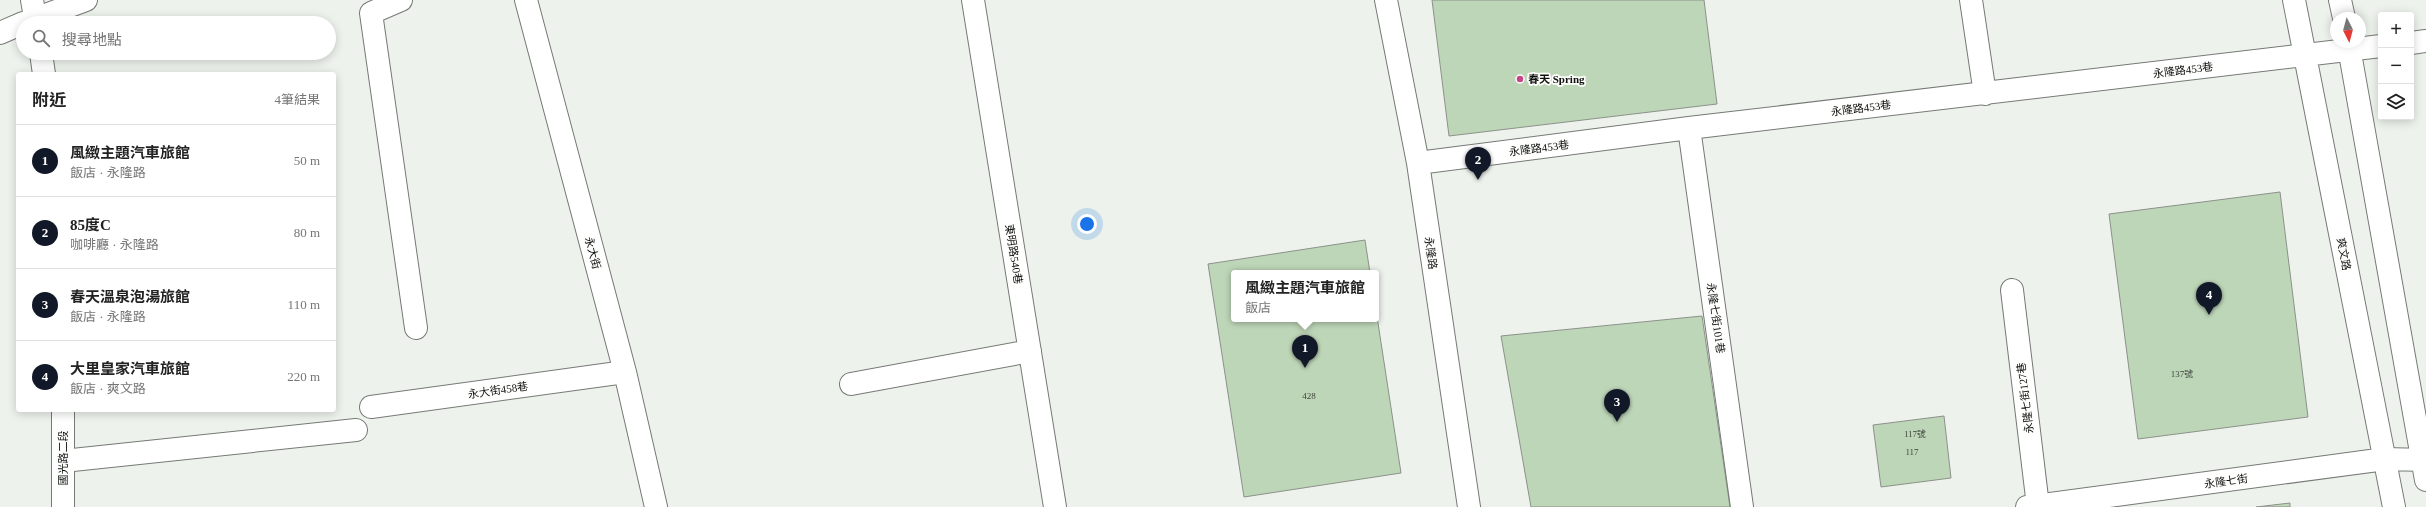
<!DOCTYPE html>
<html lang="zh-TW">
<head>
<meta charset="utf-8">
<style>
  body { margin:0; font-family:"Times New Roman","Noto Sans TC",serif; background:#f2f2f2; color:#222 }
  .controls { position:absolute; right:12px; top:12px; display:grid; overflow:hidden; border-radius:4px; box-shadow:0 2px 10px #0003 }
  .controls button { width:36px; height:36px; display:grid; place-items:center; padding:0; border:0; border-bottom:1px solid #e0e0e0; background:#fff; color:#222; font:20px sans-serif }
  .compass { position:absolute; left:2330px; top:12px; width:36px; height:36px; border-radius:50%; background:#fff; box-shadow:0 2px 10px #0003; rotate:174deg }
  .you { position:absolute; left:1087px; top:224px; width:14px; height:14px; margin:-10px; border:3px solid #fff; border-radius:50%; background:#1a73e8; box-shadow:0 0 0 6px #1a73e833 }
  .badge { display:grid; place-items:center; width:26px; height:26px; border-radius:50%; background:#111827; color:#fff; font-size:13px; font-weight:700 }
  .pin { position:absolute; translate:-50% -33px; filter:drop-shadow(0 1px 2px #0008) }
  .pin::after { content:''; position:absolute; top:21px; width:14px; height:12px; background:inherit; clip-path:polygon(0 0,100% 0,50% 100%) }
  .popup { position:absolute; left:1231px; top:270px; width:148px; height:52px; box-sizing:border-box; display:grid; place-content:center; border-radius:4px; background:#fff; filter:drop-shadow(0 1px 3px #0005); font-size:13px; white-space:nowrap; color:#767676 }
  .popup b { font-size:15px; color:#222 }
  .popup::after { content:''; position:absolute; left:50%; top:100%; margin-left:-8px; border:8px solid transparent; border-top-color:#fff }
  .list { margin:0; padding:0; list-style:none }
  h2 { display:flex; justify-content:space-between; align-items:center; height:52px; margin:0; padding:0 16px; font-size:17px }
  h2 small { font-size:13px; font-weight:400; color:#767676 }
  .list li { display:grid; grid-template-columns:26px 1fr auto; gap:12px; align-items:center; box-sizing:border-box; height:72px; padding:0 16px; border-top:1px solid #e0e0e0 }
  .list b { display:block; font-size:15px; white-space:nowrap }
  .list p { margin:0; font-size:13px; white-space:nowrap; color:#767676 }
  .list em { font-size:13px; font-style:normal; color:#767676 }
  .icon { flex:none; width:22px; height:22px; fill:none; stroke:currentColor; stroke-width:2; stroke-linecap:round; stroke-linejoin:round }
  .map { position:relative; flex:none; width:2426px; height:507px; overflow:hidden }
  .search { position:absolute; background:#fff; box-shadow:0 2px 10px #0003; left:16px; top:16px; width:320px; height:44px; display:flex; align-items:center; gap:10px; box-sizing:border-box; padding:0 14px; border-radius:22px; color:#767676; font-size:15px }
  .panel { position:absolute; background:#fff; box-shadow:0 2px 10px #0003; left:16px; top:72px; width:320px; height:340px; border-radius:4px }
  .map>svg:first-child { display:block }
</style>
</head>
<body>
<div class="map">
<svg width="2426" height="507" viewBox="0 0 2426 507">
  <rect width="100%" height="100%" fill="#edf3ec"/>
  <path fill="#bed6b8" stroke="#8c918a" d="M1432,0h272l13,104 -268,32z
    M2280,192l28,225 -170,22 -29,-225z
    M1365,240l5,33h-136v46h142v-9l25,163 -157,24 -36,-233z
    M1702,316l28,191h-199l-30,-171z
    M1944,416l7,62 -70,9 -8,-62z
    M2290,503v4h-34z"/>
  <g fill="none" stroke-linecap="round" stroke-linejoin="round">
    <g stroke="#757a74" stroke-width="24">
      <path id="minor" d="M401,0l-30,13 45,315
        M526,0l99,372 31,135
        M973,0l82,507
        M1386,0l32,163 51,344
        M1971,0l14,94
        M2294,0l100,507
        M2340,0l4,18
        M24,23l62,-23
        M0,33l23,-10
        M2348,42l78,438
        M2411,43l15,-2
        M1689,128l53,379
        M1418,163l271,-35 692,-82
        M2012,290l26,216
        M851,384l179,-33
        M371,407l254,-35
        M63,461l293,-31
        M2027,507l358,-48 41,1"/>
    </g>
    <g stroke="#757a74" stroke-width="24">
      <path id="major" d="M32,0l4,23
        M41,53l3,21
        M63,507v-97"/>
    </g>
    <use href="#minor" stroke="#fff" stroke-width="22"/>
    <use href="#major" stroke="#fff" stroke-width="22"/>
  </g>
  <circle fill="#c84489" stroke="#fefffd" stroke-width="1.5" cx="1520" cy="79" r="4"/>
  <g text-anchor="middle" stroke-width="3.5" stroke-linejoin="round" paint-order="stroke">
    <g font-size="9" fill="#3c4339">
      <text x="2182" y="377">137號</text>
      <text x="1309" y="399">428</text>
      <text x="1915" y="437">117號</text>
      <text x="1912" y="455">117</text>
    </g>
    <g font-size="11" fill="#10120f" stroke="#fefffd">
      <text transform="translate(2183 70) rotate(-7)" y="4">永隆路453巷</text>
      <text transform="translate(1861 108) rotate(-7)" y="4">永隆路453巷</text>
      <text transform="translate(1539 148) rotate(-7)" y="4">永隆路453巷</text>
      <text transform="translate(593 253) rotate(75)" y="4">永大街</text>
      <text transform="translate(1431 253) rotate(82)" y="4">永隆路</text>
      <text transform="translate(1014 254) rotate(81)" y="4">東明路540巷</text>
      <text transform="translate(2344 254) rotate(79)" y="4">爽文路</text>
      <text transform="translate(1716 318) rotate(82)" y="4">永隆七街101巷</text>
      <text transform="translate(498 390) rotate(-8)" y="4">永大街458巷</text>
      <text transform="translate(2025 398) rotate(-97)" y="4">永隆七街127巷</text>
      <text transform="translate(63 458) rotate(-90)" y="4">國光路二段</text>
      <text transform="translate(2226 481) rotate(-8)" y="4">永隆七街</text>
    </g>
    <g font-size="11" font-weight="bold" fill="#10120f" stroke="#fefffd" text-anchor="start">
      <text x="1528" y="83">春天 Spring</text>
    </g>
  </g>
</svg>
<div class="controls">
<button>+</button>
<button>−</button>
<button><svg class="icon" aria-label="layers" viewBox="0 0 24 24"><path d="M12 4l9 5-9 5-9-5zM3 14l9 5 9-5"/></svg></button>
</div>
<svg class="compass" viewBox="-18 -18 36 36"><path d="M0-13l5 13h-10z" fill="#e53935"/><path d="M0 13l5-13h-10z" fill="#767676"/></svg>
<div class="you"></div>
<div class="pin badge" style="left:1305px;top:368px">1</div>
<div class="popup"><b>風緻主題汽車旅館</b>飯店</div>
<div class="pin badge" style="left:1478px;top:180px">2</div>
<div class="pin badge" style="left:1617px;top:422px">3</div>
<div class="pin badge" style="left:2209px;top:315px">4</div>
<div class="search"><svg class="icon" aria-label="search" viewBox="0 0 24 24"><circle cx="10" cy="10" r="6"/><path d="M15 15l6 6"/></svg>搜尋地點</div>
<section class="panel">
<h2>附近<small>4筆結果</small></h2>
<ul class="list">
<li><span class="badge">1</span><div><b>風緻主題汽車旅館</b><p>飯店 · 永隆路</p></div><em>50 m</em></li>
<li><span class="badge">2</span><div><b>85度C</b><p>咖啡廳 · 永隆路</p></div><em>80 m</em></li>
<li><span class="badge">3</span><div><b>春天溫泉泡湯旅館</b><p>飯店 · 永隆路</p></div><em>110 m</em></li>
<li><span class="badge">4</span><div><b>大里皇家汽車旅館</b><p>飯店 · 爽文路</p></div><em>220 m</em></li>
</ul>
</section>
</div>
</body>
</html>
